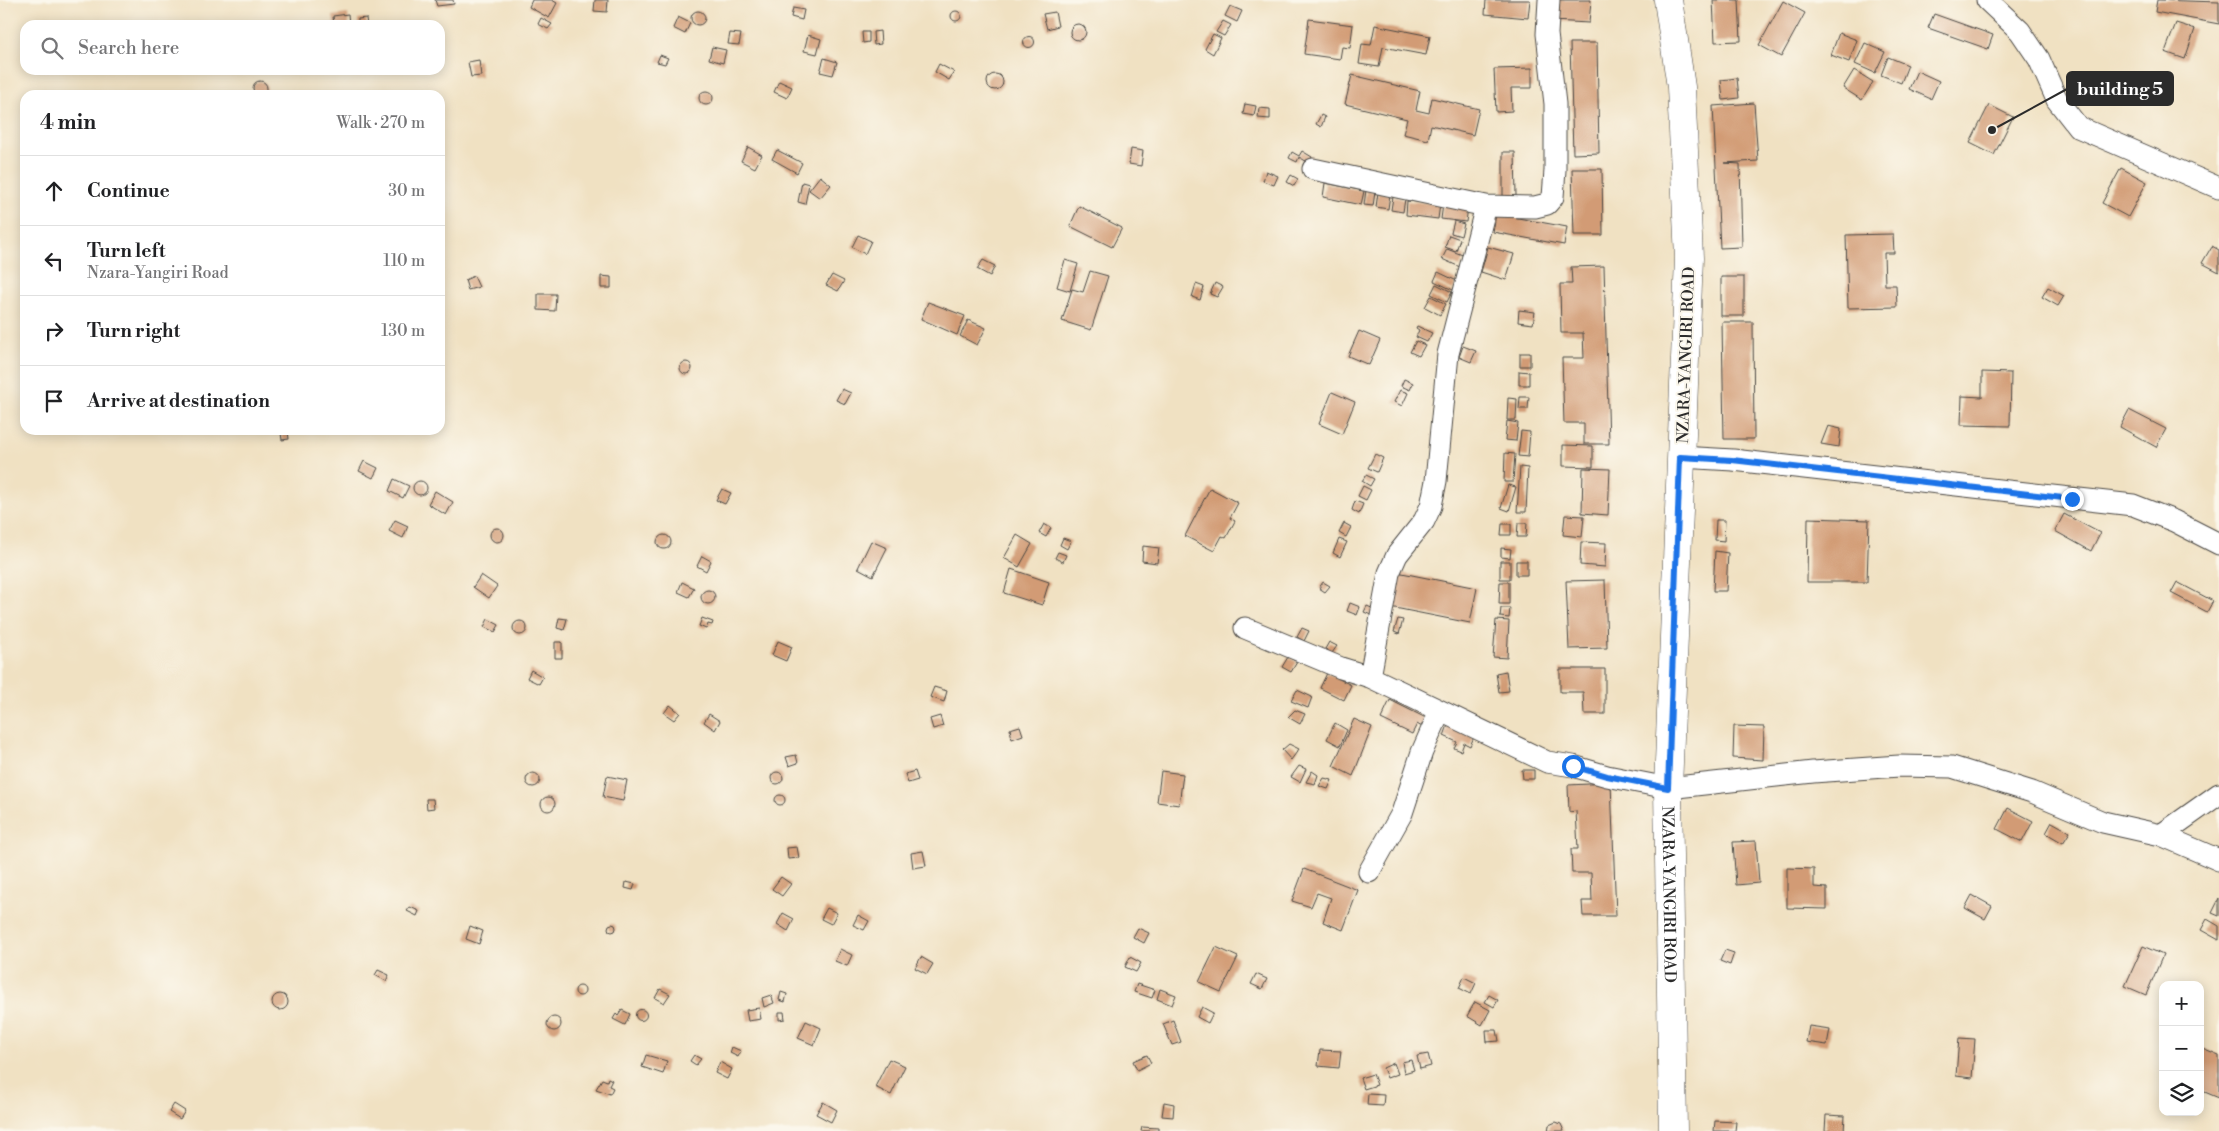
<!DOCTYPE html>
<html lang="en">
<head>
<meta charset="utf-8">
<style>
  body { margin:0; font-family:"Libre Bodoni",serif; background:#f2f2f2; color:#202124 }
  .controls { position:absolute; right:15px; bottom:15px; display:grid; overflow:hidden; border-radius:10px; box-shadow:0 2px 12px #0003 }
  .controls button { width:45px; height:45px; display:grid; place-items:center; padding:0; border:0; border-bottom:1px solid #e0e0e0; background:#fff; color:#202124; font:25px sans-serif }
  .stop { position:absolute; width:15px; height:15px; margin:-11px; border:4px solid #1a73e8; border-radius:50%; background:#fff }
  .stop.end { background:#1a73e8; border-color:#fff; box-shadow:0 1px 5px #0008 }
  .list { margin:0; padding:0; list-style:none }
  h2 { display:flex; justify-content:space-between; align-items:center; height:65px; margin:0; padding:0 20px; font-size:21px }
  h2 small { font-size:16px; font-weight:400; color:#757577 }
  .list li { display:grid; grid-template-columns:32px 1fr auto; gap:15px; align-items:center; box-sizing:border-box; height:70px; padding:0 20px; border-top:1px solid #e0e0e0 }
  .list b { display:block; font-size:19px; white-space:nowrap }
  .list p { margin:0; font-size:16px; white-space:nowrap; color:#757577 }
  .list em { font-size:16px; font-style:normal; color:#757577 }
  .icon { flex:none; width:28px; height:28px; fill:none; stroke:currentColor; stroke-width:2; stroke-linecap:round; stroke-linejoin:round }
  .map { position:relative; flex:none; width:2219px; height:1131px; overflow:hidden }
  .search { position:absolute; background:#fff; box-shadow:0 2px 12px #0003; left:20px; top:20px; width:425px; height:55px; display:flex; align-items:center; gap:12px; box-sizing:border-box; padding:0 18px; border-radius:15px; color:#757577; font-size:19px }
  .panel { position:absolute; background:#fff; box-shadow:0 2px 12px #0003; left:20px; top:90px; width:425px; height:345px; border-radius:15px }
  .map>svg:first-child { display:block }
</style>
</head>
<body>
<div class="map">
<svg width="2219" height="1131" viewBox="0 0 2219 1131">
  <rect width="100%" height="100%" fill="#fbf7ec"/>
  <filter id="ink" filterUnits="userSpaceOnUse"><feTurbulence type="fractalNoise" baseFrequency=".02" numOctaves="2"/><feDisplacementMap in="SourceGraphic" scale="10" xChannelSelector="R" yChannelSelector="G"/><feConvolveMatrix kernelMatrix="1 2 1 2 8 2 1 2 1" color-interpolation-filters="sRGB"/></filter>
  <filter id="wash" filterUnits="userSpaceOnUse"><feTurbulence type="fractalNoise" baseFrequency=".0096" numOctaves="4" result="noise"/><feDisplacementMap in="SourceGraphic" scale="20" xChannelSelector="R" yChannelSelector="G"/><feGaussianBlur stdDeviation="1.12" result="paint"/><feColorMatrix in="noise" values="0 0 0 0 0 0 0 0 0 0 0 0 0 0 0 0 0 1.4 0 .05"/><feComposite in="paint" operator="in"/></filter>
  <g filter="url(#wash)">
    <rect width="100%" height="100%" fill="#f0e1c2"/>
    <g id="blocks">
      <path fill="#d29b74" d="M435,0h18l1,4 -17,2z
        M532,0h20l5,3 -8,15 -20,-11z
        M595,0h13l-1,12 -13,-1z
        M1486,0h44l-2,18 -43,-4z
        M1553,0h38l-2,23 -37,-2z
        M1713,0h26l2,41 -26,1z
        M2157,0l62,2v22l-64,-12z
        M1783,1l22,12 -24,44 -22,-12z
        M1230,6l12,5 -5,11 -12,-6z
        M793,8l11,2 -2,10 -11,-3z
        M951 16a5 5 0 1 1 10 0a5 5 0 1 1-10 0Z
        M691 18a7 7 0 1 1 14 0a7 7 0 1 1-14 0Z
        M1055,12l3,14 -11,3 -4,-15z
        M348,14l1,11h-15l-1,-9z
        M1934,14l59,21 -5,14 -60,-21z
        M678,17l12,6 -5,11 -12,-6z
        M366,18l1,7h-9v-6z
        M541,18l11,6 -4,5 -10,-5z
        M1309,19l44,6 -3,23 -8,-1 -2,12 -36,-5z
        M1223,21l8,4 -7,11 -8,-4z
        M2176,23l19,6 -10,30 -20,-7z
        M1070 32a8 8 0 1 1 16 0a8 8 0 1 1-16 0Z
        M1375,25l55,11 -4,19 -43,-8 -4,20 -20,-3 3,-20 9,1z
        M880,31l1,13 -7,1 -1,-13z
        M862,32h7v10l-6,1z
        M730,33l11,1 -2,11 -11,-1z
        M1839,33l18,7 -8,22 -18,-7z
        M1213,34l8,4 -8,16 -8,-5z
        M808,35l13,4 -4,15 -13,-3z
        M1023.5 42a5.5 5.5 0 1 1 11 0a5.5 5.5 0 1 1-11 0Z
        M1570,43h27l2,110 -26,1z
        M1865,43l20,9 -10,21 -20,-9z
        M712,47l14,3 -3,13 -14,-4z
        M660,55l8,3 -3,6 -8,-2z
        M1888,57l20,8 -7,18 -20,-8z
        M824,58l13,4 -4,13 -13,-3z
        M479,60l2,16 -10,1 -3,-15z
        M939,64l15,8 -5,8 -14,-8z
        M1532,68v20h-21l1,23 -16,1 -2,-43z
        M1854,70l19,12 -11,18 -19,-12z
        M1917,71l22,10 -8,18 -22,-10z
        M987 82a8 8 0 1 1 16 0a8 8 0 1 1-16 0Z
        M1352,75l68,16 -4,19 13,3 3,-15 47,11 -6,26 -42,-10 -3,15 -25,-6 4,-15 -62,-15z
        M1737,78l2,20 -16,2 -2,-20z
        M779,81l13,6 -5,11 -13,-6z
        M253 88a7 7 0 1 1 14 0a7 7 0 1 1-14 0Z
        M699 98a7 7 0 1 1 14 0a7 7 0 1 1-14 0Z
        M1754,103l4,58 -34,2 16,1 2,83 -22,1 -7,-142z
        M1245,104l11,2 -2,10 -11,-2z
        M1989,105l24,12 -19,38 -24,-12z
        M1259,108l11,1v10l-12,-1z
        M1321,115l4,2 -4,10 -5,-3z
        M748,147l14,8 -7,13 -14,-7z
        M1131,149l12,2 -2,15 -12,-2z
        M777,150l25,13 -5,10 -25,-14z
        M1302,151l10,6 -3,6 -10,-6 -2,5 -8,-4 3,-6 7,4z
        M1503,152h12l1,44h-13z
        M2121,168l26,14 -19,35 -26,-14z
        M1572,169h30l1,66h-29z
        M1266,171l12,5 -4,9 -11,-4z
        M1291,175l7,4 -4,7 -7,-4z
        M820,176l11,9 -11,13 -11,-8z
        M802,182l7,2 -4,20 -7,-2z
        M1325,183l39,8 -3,14 -38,-8z
        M1366,190l9,2 -2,14 -9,-1z
        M1378,192l12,2 -2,15 -12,-2z
        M1393,197l12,2 -2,13 -12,-2z
        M1407,201l33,3 -2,15 -32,-4z
        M1443,204l25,3 -2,15 -25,-3z
        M1079,206l43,22 -10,19 -42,-21z
        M1496,214l71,13 -3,18 -71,-13z
        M1454,221l10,3 -3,12 -10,-3z
        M1893,234l1,19h-10l1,32h11l1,22 -49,1 -2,-73z
        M858,235l13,6 -6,13 -13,-7z
        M1449,235l11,4 -4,12 -11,-4z
        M2212,246l7,4v22l-17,-9z
        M1488,247l26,7 -8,26 -25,-8z
        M1447,249l18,7 -5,11 -18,-8z
        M983,260l12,6 -5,10 -13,-7z
        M1065,260l13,4 -8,27 -13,-4z
        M1604,266l5,178h-25v-21h-20l-2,-65h22l-1,-25h-22l-1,-49h12l-1,-17z
        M1090,271l18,5 -17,54 -29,-9 10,-32 11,3z
        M1438,272l19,9 -4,9 -19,-9z
        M832,275l12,6 -6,10 -12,-6z
        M474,276l5,11 -11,3 -3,-10z
        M601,276l10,1v11h-10z
        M1721,277h23v39h-23z
        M1215,283l8,4 -6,10 -7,-3z
        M1196,284l8,3 -4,13 -8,-3z
        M1436,284l16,8 -5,10 -16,-8z
        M2048,287l16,9 -6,10 -16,-9z
        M538,294h18l-1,17 -17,-1z
        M1431,296l15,8 -6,11 -15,-8z
        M928,302l37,14 -8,19 -36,-16z
        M1519,310l16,2 -2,12 -15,-2z
        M968,320l18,8 -9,17 -17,-9z
        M1722,322h31l1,117h-30z
        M1417,326l15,7 -5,9 -11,-5 3,-7 -3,-2z
        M1359,331l21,9 -11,25 -21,-9z
        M1416,341l9,4 -6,11 -9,-4z
        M1463,346l13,5 -5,11 -12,-5z
        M1520,353h10v13h-10z
        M680 368a6 6 0 1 1 12 0a6 6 0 1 1-12 0Z
        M1519,371l10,1v13h-10z
        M1982,372l29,1 -1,53 -49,-1 1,-29 20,1z
        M1404,379l9,4 -3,7 -9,-4z
        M842,389l9,4 -6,11 -9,-4z
        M1400,390l8,3 -6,13 -8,-4z
        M1332,392l23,10 -13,32 -23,-10z
        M1520,397h9l-1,12h-9z
        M1508,398l9,1 -1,21h-9z
        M2129,410l37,19 -10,18 -36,-20z
        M1507,421l11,2 -2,18 -11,-1z
        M1828,426l13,3 -2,18 -18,-3z
        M1521,431l9,1 -2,25 -10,-1z
        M288,432l1,7 -7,1 -1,-7z
        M1563,445l30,1v21l-30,-1z
        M1505,453l10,1 -2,28h-9z
        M1375,454l8,4 -6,14 -9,-4z
        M364,461l14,7 -5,10 -14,-7z
        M1520,467l8,1 -2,44h-9z
        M1583,468l27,1 -2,46 -26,-2z
        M1366,475l8,4 -4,7 -8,-5z
        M394,479l15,7 -6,12 -14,-7z
        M413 488a7 7 0 1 1 14 0a7 7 0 1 1-14 0Z
        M1508,485l8,2 -7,24 -8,-3z
        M1363,486l8,4 -5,10 -8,-4z
        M1210,488l28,15 -8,15 5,3 -9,17 -4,-2 -8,15 -29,-15z
        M722,489l9,4 -6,11 -9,-4z
        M435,491l18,11 -7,13 -18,-11z
        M1355,501l8,3 -4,10 -7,-4z
        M2064,514l36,19 -9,18 -36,-20z
        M1565,515l19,1 -2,21 -19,-2z
        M1808,518l61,2 -2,62h-60z
        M395,520l13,6 -5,12 -14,-7z
        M1716,520h9l-1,21 -9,-1z
        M1344,523l7,4 -5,10 -7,-4z
        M1518,523h9l-1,14h-9z
        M1044,524l7,4 -5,9 -7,-4z
        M1502,524h9v11h-10z
        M490 535a7 7 0 1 1 14 0a7 7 0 1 1-14 0Z
        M1017,535l15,9 -13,23 -15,-9z
        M657 542a7 7 0 1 1 14 0a7 7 0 1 1-14 0Z
        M1063,538l8,3 -4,8 -7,-4z
        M1339,539l8,3 -7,15 -7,-4z
        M871,541l16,7 -14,28 -15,-8z
        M1581,542l25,1 -1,24 -25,-2z
        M1143,546l16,2 -2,15 -15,-2z
        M1501,548l10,1 -1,9 -9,-1z
        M1715,551l13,2 -2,38h-13z
        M1058,552l8,3 -3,7 -8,-4z
        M702,556l9,5 -5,10 -9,-5z
        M1500,561h10v18h-10z
        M1516,561h11v14h-11z
        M1011,569l38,13 -7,23 -38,-12z
        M1397,572l80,16 -7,35 -80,-16z
        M481,575l16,11 -8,12 -16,-11z
        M1605,580l2,68 -38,1 -3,-68z
        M682,582l12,6 -5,9 -11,-5z
        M1323,582l7,4 -5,6 -6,-4z
        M1500,582h9v22h-10z
        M2177,582l36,19 -6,11 -36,-19z
        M701 597a7 7 0 1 1 14 0a7 7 0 1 1-14 0Z
        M1350,603l10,4 -3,8 -10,-4z
        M1367,606l7,3 -3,6 -7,-3z
        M1501,608h9l-1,10 -9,-1z
        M559,618l8,1 -3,11 -7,-2z
        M702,618l11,4 -1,3 -4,-1 -2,5 -7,-3z
        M488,619l11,6 -4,7 -11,-5z
        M1398,619l5,1 -4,14 -5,-2z
        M1496,620l13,1 -2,37 -14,-1z
        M513 628a7 7 0 1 1 14 0a7 7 0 1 1-14 0Z
        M1302,628l7,3 -5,10 -7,-4z
        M778,641l14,6 -6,14 -14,-6z
        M555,642h7v16h-7z
        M1329,642l8,4 -5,7 -7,-4z
        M1288,657l9,5 -6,10 -9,-5z
        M1560,669h45v45h-21l-1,-22h-23z
        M531,670l12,7 -4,7 -12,-6z
        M1506,671l3,20 -10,1 -3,-19z
        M1327,673l24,12 -7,15 -24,-12z
        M934,687l13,4 -3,11 -14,-5z
        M1297,690l15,7 -4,11 -17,-7z
        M1390,700l36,18 -4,9 -5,-3 -5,10 -31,-15z
        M670,705l10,8 -6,7 -10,-7z
        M1295,710l10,4 -5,10 -12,-7z
        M709,714l11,7 -5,9 -11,-8z
        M940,716l3,10 -10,3 -3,-10z
        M1354,719l18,8 -19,49 -20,-10z
        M1335,723l12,7 -7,16 -13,-7z
        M1448,725l26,12 -4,9 -6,-3 -3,8 -7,-3 3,-6 -13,-6z
        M1020,726l3,9 -11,4 -2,-10z
        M1734,726l30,1 -1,33 -30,-2z
        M1289,744l10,5 -8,11 -9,-10z
        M796,755l2,8 -9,3 -3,-9z
        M1299,766l7,3 -6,13 -9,-5z
        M1522,770h12v9h-11z
        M915,771l3,9 -10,3 -3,-9z
        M1161,771l22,3 -4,31 -22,-3z
        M1312,771l6,4 -3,9 -9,-2z
        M771 778a6 6 0 1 1 12 0a6 6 0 1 1-12 0Z
        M526 780a7 7 0 1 1 14 0a7 7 0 1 1-14 0Z
        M607,776l20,4 -4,21 -20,-4z
        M1324,778l8,2 -4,9 -9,-3z
        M1611,783l5,133h-33l-1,-15h10l-1,-28h-19l-1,-24h7l-2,-38 -7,1 -1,-27z
        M775 800a5 5 0 1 1 10 0a5 5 0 1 1-10 0Z
        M541 804a7 7 0 1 1 14 0a7 7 0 1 1-14 0Z
        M426,799h7l1,9 -7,1z
        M2008,808l25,13 -11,21 -25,-13z
        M2052,822l18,10 -7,11 -17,-10z
        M1756,841l3,42 -23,2 -3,-43z
        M797,847l2,11 -11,1 -1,-11z
        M923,851l3,15 -13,2 -2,-15z
        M1787,868l27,1v18l13,1v21l-40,-1z
        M1304,869l54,21 -15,40 -20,-8 8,-24 -14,-5 -6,14 -19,-6z
        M781,877l10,7 -9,12 -10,-7z
        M626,882l9,2 -2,6 -8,-2z
        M1972,895l20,11 -7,13 -20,-11z
        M2219,899v17l-7,-3z
        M410,907l9,4 -2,5 -10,-5z
        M827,908l10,5 -6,11 -10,-5z
        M783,913l11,6 -6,12 -11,-7z
        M858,915l11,6 -5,9 -11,-5z
        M2207,919l12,7v14l-18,-10z
        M608 928a4 4 0 1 1 8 0a4 4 0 1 1-8 0Z
        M470,926l13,5 -4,13 -13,-5z
        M1138,928l11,5 -5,10 -11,-6z
        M2143,946l20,9 -17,40 -21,-9z
        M1216,947l22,10 -17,35 -22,-10z
        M840,949l12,6 -5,11 -12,-5z
        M1725,950l9,3 -4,12 -10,-4z
        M921,957l12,7 -6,10 -12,-6z
        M1130,957l11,6 -5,9 -11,-5z
        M378,970l11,5 -3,6 -11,-6z
        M1256,974l11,5 -5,10 -11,-5z
        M1464,977l12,6 -5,11 -12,-6z
        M1137,984l18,6 -3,8 -18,-6z
        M575 991a5 5 0 1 1 10 0a5 5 0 1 1-10 0Z
        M660,989l10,5 -6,9 -9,-5z
        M1160,989l16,6 -4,10 -15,-6z
        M781,992l6,2 -2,8 -6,-2z
        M272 1002a8 8 0 1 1 16 0a8 8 0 1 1-16 0Z
        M771,995l3,8 -10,4 -2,-9z
        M1489,995l9,5 -4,7 -9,-5z
        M1475,1002l15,8 -8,15 -15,-9z
        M1202,1007l11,6 -5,10 -11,-6z
        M759,1008l2,11 -13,2 -2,-11z
        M635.5 1015a5.5 5.5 0 1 1 11 0a5.5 5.5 0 1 1-11 0Z
        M622,1010l8,4 -5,11 -12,-6 3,-5 2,2z
        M779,1012h5l1,7 -6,1z
        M547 1024a7 7 0 1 1 14 0a7 7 0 1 1-14 0Z
        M1173,1020l8,22 -9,3 -9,-21z
        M806,1021l15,7 -7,17 -16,-7z
        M1809,1026l21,3 -3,16 -21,-3z
        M1486,1030h11l2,11 -12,1z
        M1959,1038l16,1 -3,39 -16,-2z
        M732,1047l9,4 -3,6 -8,-4z
        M2200,1047l19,8v43l-19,-8z
        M1320,1050l21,1 -2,17 -21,-2z
        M1428,1054l3,12 -11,3 -3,-13z
        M646,1055l21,6 -4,13 -21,-7z
        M694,1055l7,4 -5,6 -6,-4z
        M1147,1055l4,8 -14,7 -4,-9z
        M889,1059l16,7 -14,29 -16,-8z
        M1411,1060l3,10 -10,3 -2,-11z
        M720,1062l12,7 -5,10 -12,-6z
        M1394,1063l4,11 -11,4 -4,-10z
        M1373,1074l4,11 -13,4 -4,-11z
        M608,1078l4,2 -3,6 4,2 -3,6 -14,-5 6,-10 5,2z
        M1368,1094l16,1 -1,11 -16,-1z
        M823,1102l14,8 -6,12 -15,-8z
        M1164,1102l10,2 -1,13 -11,-1z
        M174,1104l11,7 -5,8 -11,-7z
        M1826,1115l19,1 -1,15h-19z
        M1715,1121l21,1 -1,9h-21z
        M1556,1122l5,2 3,7h-16l1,-6z
        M1142,1127l16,1v3h-17z"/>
    </g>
  </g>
  <g filter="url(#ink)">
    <use href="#blocks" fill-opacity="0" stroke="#494642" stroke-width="1"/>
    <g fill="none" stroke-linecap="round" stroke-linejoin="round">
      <g stroke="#494642" stroke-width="23">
        <path id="minor" d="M1987,0l33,31 19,28 18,41 21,27 141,61
          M1313,169l173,37 49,1 12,-3 6,-7 2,-27v-66l-8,-70 2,-34
          M1680,457l53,3 400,45 41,16 45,23
          M1245,628l96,40 29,9 177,85 26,4 34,10 61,12 145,-16 86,-6 53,1 80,25 71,30 58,13 58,-41
          M1370,677l19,-104 8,-18 27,-34 7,-15 5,-25 12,-127 38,-148
          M2161,835l58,25
          M1369,872l33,-59 20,-61 18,-41"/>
      </g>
      <g stroke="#494642" stroke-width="29">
        <g id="major">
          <path id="s1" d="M1668,0l13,87 8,171 -21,530 5,343"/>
        </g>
      </g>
      <use href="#minor" stroke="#fff" stroke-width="21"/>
      <use href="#major" stroke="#fff" stroke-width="28"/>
    </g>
  </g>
  <g fill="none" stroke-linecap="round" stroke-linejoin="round" filter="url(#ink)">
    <path stroke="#1a73e8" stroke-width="6" d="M1573,766l34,10 61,12 12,-331 52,3 340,39"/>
  </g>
  <g text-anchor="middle" stroke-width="4" stroke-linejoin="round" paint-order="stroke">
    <g font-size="16" fill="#2b2b2b" stroke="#fbf7ec">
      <text transform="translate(1685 355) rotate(-88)" y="6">NZARA-YANGIRI ROAD</text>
      <text dy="6" stroke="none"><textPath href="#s1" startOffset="896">NZARA-YANGIRI ROAD</textPath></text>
    </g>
  </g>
  <path fill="none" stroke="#2b2b2b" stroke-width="2" d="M1992 130L2067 89"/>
  <circle fill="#2b2b2b" stroke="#fbf7ec" stroke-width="2" cx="1992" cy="130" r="5"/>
  <rect fill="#2b2b2b" stroke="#2b2b2b" stroke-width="2" x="2067" y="72" width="106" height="33" rx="5"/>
  <g font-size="18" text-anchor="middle" font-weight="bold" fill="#fff">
    <text x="2120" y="95">building 5</text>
  </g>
</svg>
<div class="controls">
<button>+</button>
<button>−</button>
<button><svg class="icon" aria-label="layers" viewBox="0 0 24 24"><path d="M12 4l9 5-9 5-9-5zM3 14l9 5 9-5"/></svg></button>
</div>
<div class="stop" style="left:1573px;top:766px"></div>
<div class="stop end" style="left:2072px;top:499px"></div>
<div class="search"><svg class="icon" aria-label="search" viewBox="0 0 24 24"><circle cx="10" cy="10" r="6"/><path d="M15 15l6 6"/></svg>Search here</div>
<section class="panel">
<h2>4 min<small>Walk · 270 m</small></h2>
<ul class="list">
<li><svg class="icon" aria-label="ahead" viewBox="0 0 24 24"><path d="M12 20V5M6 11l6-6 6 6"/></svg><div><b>Continue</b></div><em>30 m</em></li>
<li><svg class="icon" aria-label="left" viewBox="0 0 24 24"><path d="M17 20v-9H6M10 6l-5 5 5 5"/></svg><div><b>Turn left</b><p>Nzara-Yangiri Road</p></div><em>110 m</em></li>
<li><svg class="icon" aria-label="right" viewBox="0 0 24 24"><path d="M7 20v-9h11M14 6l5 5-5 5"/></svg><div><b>Turn right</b></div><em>130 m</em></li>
<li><svg class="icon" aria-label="arrive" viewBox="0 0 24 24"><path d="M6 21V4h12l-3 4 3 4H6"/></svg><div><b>Arrive at destination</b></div></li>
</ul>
</section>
</div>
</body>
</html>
